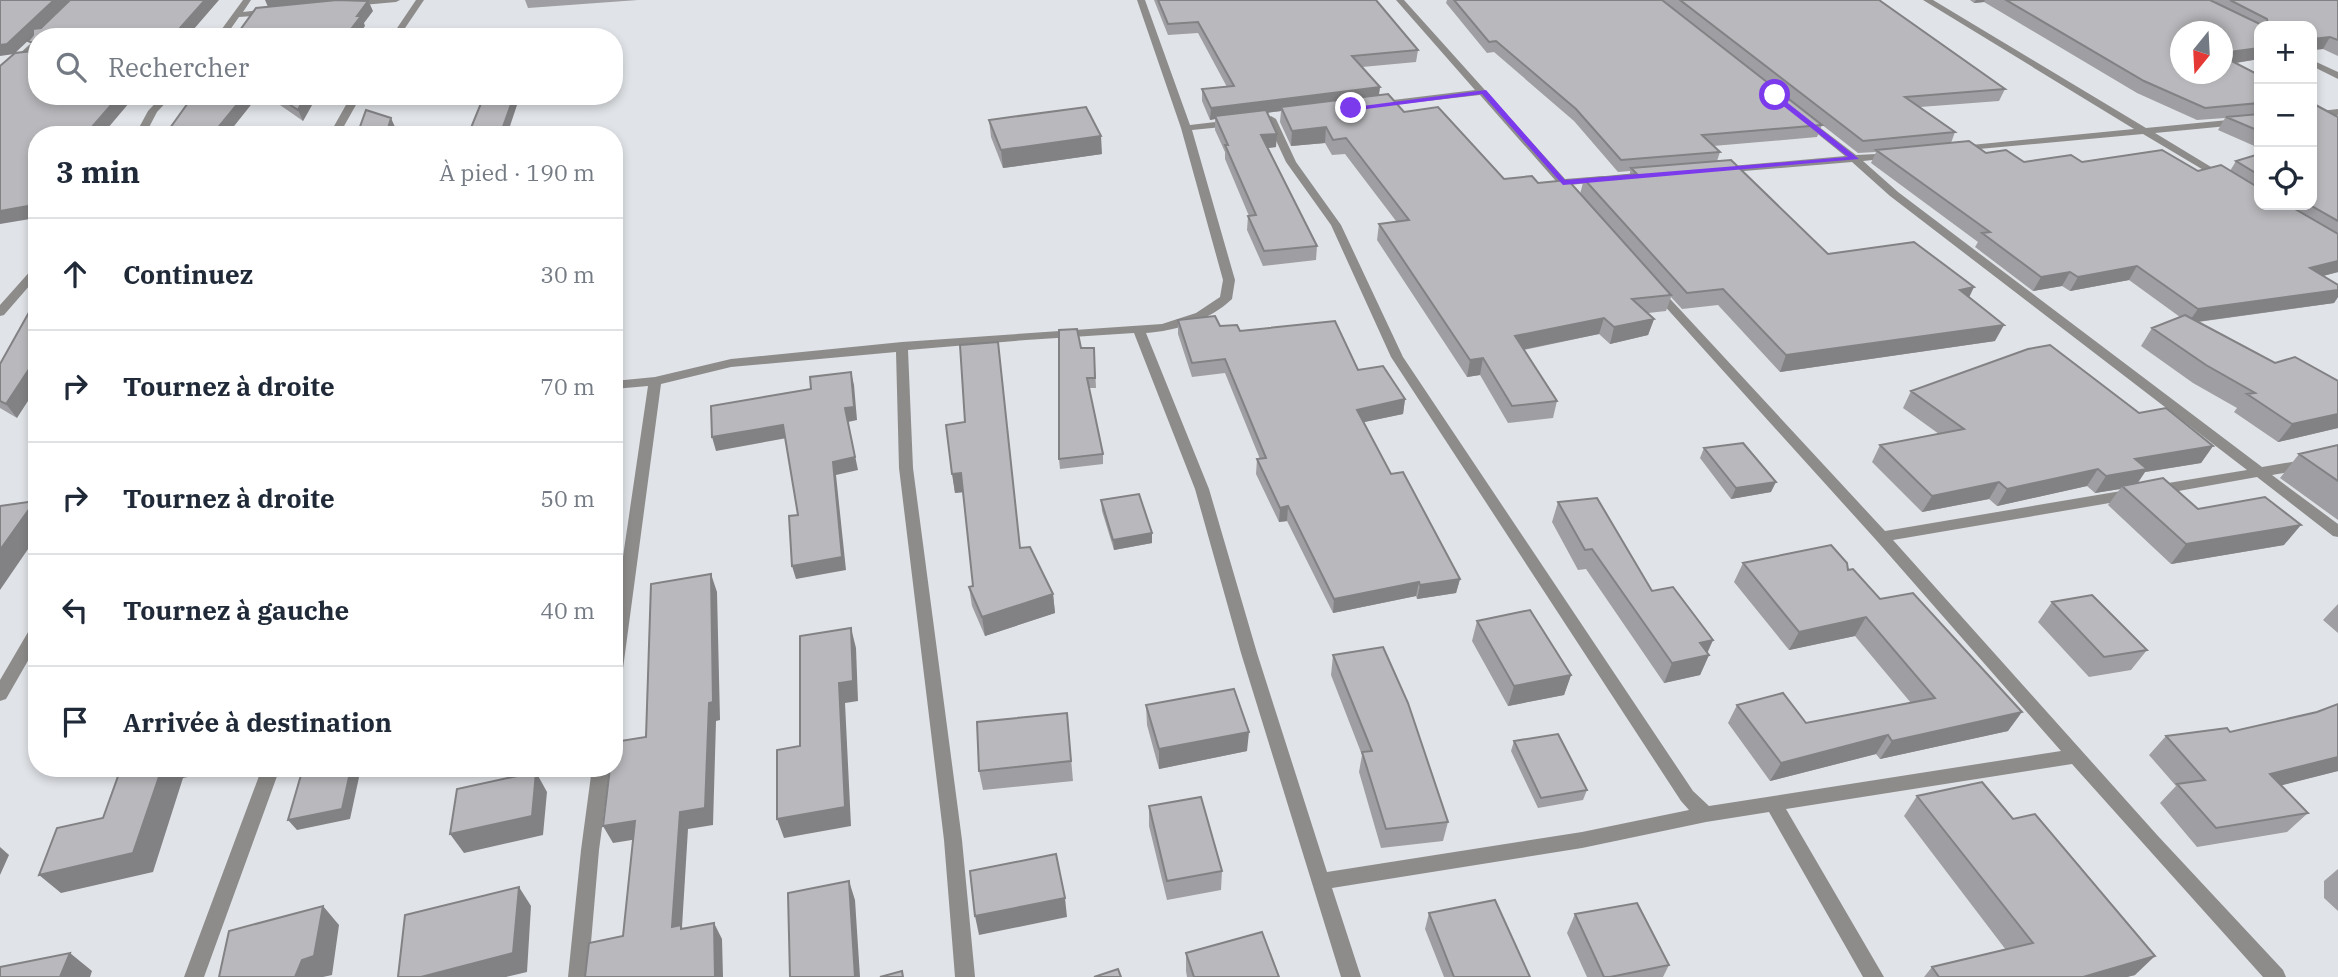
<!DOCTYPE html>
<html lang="fr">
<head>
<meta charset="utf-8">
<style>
  body { margin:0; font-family:"IBM Plex Serif",serif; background:#f6f6f7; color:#1f2937 }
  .controls { position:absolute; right:21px; top:21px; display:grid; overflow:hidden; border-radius:14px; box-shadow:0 4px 10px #0003 }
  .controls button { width:63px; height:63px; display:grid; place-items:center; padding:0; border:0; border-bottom:2px solid #e0e1e3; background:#fff; color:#1f2937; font:35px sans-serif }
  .compass { position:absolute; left:2170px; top:21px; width:63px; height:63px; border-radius:50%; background:#fff; box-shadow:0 4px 10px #0003; rotate:198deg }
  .stop { position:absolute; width:21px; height:21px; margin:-16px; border:5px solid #7c3aed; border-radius:50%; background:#fff }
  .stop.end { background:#7c3aed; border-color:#fff; box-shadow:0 2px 7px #0008 }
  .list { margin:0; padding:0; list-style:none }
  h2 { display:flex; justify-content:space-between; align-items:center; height:91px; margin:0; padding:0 28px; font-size:30px }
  h2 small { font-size:23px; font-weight:400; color:#747a83 }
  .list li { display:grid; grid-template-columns:46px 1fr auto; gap:21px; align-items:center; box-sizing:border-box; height:112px; padding:0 28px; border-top:2px solid #e0e1e3 }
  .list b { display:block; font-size:26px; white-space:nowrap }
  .list em { font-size:23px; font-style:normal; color:#747a83 }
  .icon { flex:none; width:38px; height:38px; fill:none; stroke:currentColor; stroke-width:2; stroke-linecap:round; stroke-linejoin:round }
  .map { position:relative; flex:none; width:2338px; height:977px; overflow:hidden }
  .search { position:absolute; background:#fff; box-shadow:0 4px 10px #0003; left:28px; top:28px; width:595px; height:77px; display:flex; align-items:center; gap:18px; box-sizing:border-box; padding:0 24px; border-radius:28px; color:#747a83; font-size:26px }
  .panel { position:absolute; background:#fff; box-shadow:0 4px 10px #0003; left:28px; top:126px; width:595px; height:651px; border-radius:28px }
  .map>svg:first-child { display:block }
</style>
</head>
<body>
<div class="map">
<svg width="2338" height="977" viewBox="0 0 2338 977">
  <rect width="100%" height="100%" fill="#e0e3e7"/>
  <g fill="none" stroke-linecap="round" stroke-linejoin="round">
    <path fill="#8d8c8b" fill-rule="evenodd" d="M243,0h8l-8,12 26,-3 4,3 -4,3 -30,2 -14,20h-9z
      M369,0h31l-4,2 -44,4 -4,-2z
      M416,0h8l-25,37h-8z
      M1137,0h8l45,125 42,-5 5,3 -5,3 -40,4 43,150 -3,19c-22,21 -56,32 -86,34l63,156 48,164 70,219 255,-40 107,-22 -8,-9 -290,-444 -60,-132 -45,-63 -20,-43 5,-3 5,3 20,43 45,63 62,132 290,434 16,15 352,-55 -184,-210 -225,-249v-4h8l225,243 248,-42 5,2 2,3 -2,3 -5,2 -240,41 265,296 125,134 3,7h-23l-191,-213 -286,45 98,168h-21l-94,-165 -63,10 -124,26 -250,40 29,89h-20l-100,-324 -46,-164 -61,-156 -108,7 -118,10 5,118 49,372 13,137h-20l-11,-137 -45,-372 -3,-116 -165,15 -70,17 -39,292 -2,5 -6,1v-64l34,-232 -34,3v-8l41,-4 76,-18 171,-17 260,-18 34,-11 24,-16 3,-17 -42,-152z
      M1396,0h8l161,179 38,-3 4,1v4l-37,4 9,10 -5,3 -4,-1 -90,-102 -106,12 -2,-2 5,-3 98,-12z
      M1923,0h10l213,128 113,-11v6l-104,10 71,43 1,2 -5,3 -79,-47 -186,17v-4l4,-1 173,-17z
      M37,38v8l-37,33v-8z
      M2312,60l26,12v7l-26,-13z
      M162,96h10l-15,16 -12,23h-10l13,-24z
      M351,96h10l-22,39h-10z
      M2338,109v6l-26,3v-6z
      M1806,117l50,38 40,-2 1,2 -5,3 -29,3 35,31 364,275 76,-13v10l-66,11 66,49v13l-5,-1 -76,-59 -101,18 -5,-2 -2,-3 7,-5 91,-15 -357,-274 -38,-34 -132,11 -5,-3 5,-3 125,-11 -42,-34v-4z
      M37,267v10l-33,38 -4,1v-11l33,-37z
      M37,625v20l-31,54 -6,2v-21l31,-53z
      M262,768h18l-76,209h-20z
      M592,768h18l-11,82 -11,127h-20l13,-127z"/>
  </g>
  <path fill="#9f9ea2" d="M525,0h113l-110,8z
    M1154,0h222l42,50 -2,12 -54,5 18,20 -1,8 125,84 34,4 42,11 4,-15 46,-5v-3l-12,1 -44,-51 -80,-69 -7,1 -41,-50 1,-3h215l160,125 -5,12 -104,9 7,6 -3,9 111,93 141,43 26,44 -215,31 -62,-67 -36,4 -11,-12 -5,14 -18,2 6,6 -6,16 -38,9 -11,-10 -75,16 33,51 -4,17 -45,5 -28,-48 -13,2 -90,-137 2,-16 17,-3 -51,-67 -13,1 -7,-12 -34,3 -11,-24 1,-11 -14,2 9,34 -8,1 49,98 -1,14 -53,6 -16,-36 1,-14h1l-24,-57v-7l-10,-22v-11l-5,1 -8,-19v-12l25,-2 -29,-54 -30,2z
    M1663,0h216l126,89 -6,12 -79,6 35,25 -4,11 35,10 38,9h58l116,9h32l6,-10 23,-7v51h53l26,-88v155l-15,4 15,9v12l-4,6 -136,19 77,41 63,18v47l-60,14 -44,-30 3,-4 -44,-25 -52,-37 11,-18 28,-11 -51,-37 -59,11 -8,-5 -29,5 -58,-44 3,-5 -107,-79 5,-11 -18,1z
    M1970,0h368v56l-15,-7 -11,1v-24h-53v33l-23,4 23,12v73l-41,-18 7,-12 -28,2 -60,-27 -153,-91 -10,1z
    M267,96h50l-14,25z
    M989,120l113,34 -99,14 -12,-31z
    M1178,320l42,6 20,5 118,39 47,29 -2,15 -39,8 27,52 69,105 -4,14 -39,6 -1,-3 -83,17 -46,-92 -8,1 -23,-48 1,-15h3l-35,-86 -33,4 -14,-43z
    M1081,348h13l2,40h-7l14,66v10l-43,5 -1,-10z
    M0,364l17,54 -17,-10z
    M1911,391l228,22 74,33 -12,17 -56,9 -7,11 146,62 -113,19 -63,-59 12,-16 -25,4 -8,-7 -90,20 -8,-7 -67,13 -50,-50 8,-17 59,-11 -36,-26z
    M946,425l74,123 33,46 2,19 -70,23 -13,-30 -3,-19 4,-1 -10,-94 -8,1z
    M2338,445v75l-58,-42 19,-24z
    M1704,448l67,44 -40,7 -31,-41z
    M1101,500l51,33v10l-38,7 -12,-39z
    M1558,502l94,89 61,49 -6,12 2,3 -9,20 -36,8 -78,-114 -8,1 -26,-48z
    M1743,563l105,7 32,29 128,132 -128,28 -4,-5 -106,27 -42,-58 9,-18 69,18 105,-20 -56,-67 -66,14 -55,-68z
    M2052,602l95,48 -16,20 -42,7 -51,-55z
    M2338,604v29l-15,-13z
    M1477,621l94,54 -7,20 -56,11 -36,-65z
    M1333,655l115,167 -5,19 -62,7 -22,-76 3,-17 -31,-80z
    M1146,705l101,46 -88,18 -12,-44z
    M1067,713l6,68 -90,9 -4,-19z
    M2230,732l108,39 -57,14 27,28 -21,19 -90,15 -37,-44 16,-17 -27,-31 17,-19z
    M1514,741l73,49 -4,10 -45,8 -27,-57z
    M1917,796l218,179 -8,2h-203l8,-10 74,-17 -102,-134z
    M1149,806l73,65 -1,19 -54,10 -18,-74z
    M2338,869v42l-14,-13v-17z
    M1429,913l101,64h-86l-19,-48z
    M1575,914l94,51 -6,12h-76l-20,-44z
    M1186,953l93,24h-92l-1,-6z"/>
  <path fill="#828184" d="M54,0h17l-57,54 -14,2v-11z
    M205,0h14l-32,37h-15z
    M265,0h83l-80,7z
    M365,0h3l5,11 -9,12 1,3 -8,11h-12z
    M1976,0h9l-1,2 -10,1z
    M2330,37l-7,12 -11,1v-11z
    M2259,48v11l-37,6v-12z
    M1380,87l-2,12 -97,8v4l-65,8 -1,-3v3l-5,1 1,-12z
    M119,96h16l-33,39h-17z
    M244,96h14l-31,39h-15z
    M305,96h12l-14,25 -5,-11z
    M514,96h6l-13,39h-7z
    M391,118l4,9 -2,8h-7z
    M1326,127l-1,16 -34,3 1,-15z
    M1277,134l-1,13 -16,2 1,-14z
    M1101,136l1,18 -99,14 -2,-18z
    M37,195l-1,23 -36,6v-13z
    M2338,261v11l-38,10 10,-14z
    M2137,266l-8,14 -59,11 8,-14z
    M2070,272l-8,14 -29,5 8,-14z
    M1974,287l-8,17 -6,-14z
    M2338,290v7l-4,6 -146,20 10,-14z
    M1604,318l-5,16 -88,18 4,-16z
    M1654,319l-6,16 -38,9 4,-17z
    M2004,325l-9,16 -215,31 6,-17z
    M37,357v30l-20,31 -11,-14z
    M1483,358l-3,17 -13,2 3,-17z
    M851,372l3,13 3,35 -9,2 10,48 -22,5 10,95 -50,9 -4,-13 53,-158z
    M1405,399l-2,15 -48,10 2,-14z
    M2338,414v14l-60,14 14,-18z
    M783,425l4,13 -71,13 -4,-14z
    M2213,446l-12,17 -56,9 -10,14h-13l-2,3 -25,4 11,-17 29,-17z
    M2098,469l-11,17 -90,20 10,-17z
    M961,473l3,19 -9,1 -3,-19z
    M1776,482l-5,10 -40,7 5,-11z
    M1999,482l-10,17 -67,13 10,-16z
    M35,501l2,2v33l-37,54v-40z
    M1288,506l-1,15 -8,1 1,-14z
    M2301,525l-17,20 -113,19 15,-20z
    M1152,533v10l-38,7 -1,-10z
    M711,574l6,18 3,128 -4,1 -3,104 -25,4 -6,98 8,15 -18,-15 8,-115 29,-109z
    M1460,579l-4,14 -39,6 3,-14z
    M1419,582l-3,14 -83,17 1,-14z
    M1053,594l2,19 -70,23 -3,-19z
    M1866,617l-11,19 -66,14 10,-18z
    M851,628l5,20 2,53 -13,2 6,123 -67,12 -7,-19 62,-136z
    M1713,640l-7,16 3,-1 -9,20 -36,8 8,-20 28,-20z
    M1571,675l-7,20 -56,11 6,-20z
    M2022,712l-14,19 -128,28 12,-18z
    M1249,732l-2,19 -88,18v-20z
    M1888,735l-12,19 -106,27 11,-18z
    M2338,757v14l-87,22 19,-19z
    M162,768h67l-46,10 -30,94 -92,21 -22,-18z
    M351,768h10l-11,51 -53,11 -9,-10z
    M536,772l11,20 -4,43 -79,18 -14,-19z
    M635,821l9,17 -31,5 -10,-17z
    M0,847l9,8 -9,20z
    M849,881l6,19 5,77h-5z
    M519,887l12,19 -4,66 -21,5h-85z
    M1065,898l2,19 -88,18 -4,-19z
    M323,906l16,19 -7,50 -9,2h-28z
    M714,923l8,16 1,38h-8z
    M70,953l22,18 -2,6h-30z
    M2155,956l-20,19 -8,2h-44z"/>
  <path fill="#b9b8bc" stroke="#828184" stroke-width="2" d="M0,0h54l-47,44 -7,1z
    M70,0h135l-33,37h-135v59h82l-34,39h-48v60l-9,11 -28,5v-145l15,-13 17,-2 1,-8 -5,-2 5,-6v-6l8,-1z
    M337,0l31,1 -11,15h4l-16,21h-110l21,-29z
    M1158,0h218l42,50 -66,6 28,31 -169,21 -9,-19 32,-3 -36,-64 -30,2z
    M1454,0h208l160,125 -120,10 18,17 -99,8 -45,-51 -80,-68 -7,1z
    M1680,0h199l126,89 -100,8 50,35 -92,9z
    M2006,0h204l54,26h-5v22l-37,5v-21h-42v42h42v-18l37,19v28l-54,5 -61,-27z
    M2230,0h108v40l-8,-3 -18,2v-13h-44l-1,-7z
    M1388,94l16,18 34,-5 66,72 28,-3 6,7 30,-3 103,115 -39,4 22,20 -40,8 -10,-9 -89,18 42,65 -45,5 -29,-48 -13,2 -91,-136 30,-4 -63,-82 -13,2 -7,-13 -34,4 -11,-24z
    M193,96h51l-32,39h-47z
    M277,96h28l-7,14z
    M484,96h30l-14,39h-32z
    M2312,103l26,14v104l-28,-16h2z
    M1086,107l15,29 -100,14 -12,-30z
    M366,110l25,8 -5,17h-29z
    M1266,110l11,24 -16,1 56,111 -53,5 -16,-35 8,-1 -31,-70h3l-13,-29z
    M2259,114v17l-33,-14z
    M295,133l-1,2h-23z
    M1969,141l17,12 20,-3 18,12 47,-7 11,7 80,-12 36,21 23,-6 38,23v17h29l50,29v27l-28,7 28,17v5l-140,19 -61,-43 -59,11 -8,-5 -29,5 -59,-44 8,-1 -114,-82z
    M2259,154v21l-23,-14z
    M1731,160l97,94 86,-12 60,45 -14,3 44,35 -218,30 -63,-66 -36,4 -103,-114 53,-5 -6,-6z
    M37,298v59l-31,47 -6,-3v-37z
    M2185,315l90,48 20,-6 43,24v33l-46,10 -45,-30 8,-1 -49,-28 -54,-37z
    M1215,316l5,10 17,-1 3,6 95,-10 23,49 25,-4 22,33 -48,11 34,64 12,-2 57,107 -40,6 -1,-3 -85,17 -46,-93 -8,2 -23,-49 9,-1 -41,-99 -33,4 -14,-43z
    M1077,329l4,19h13l1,30h-8l16,76 -44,5v-129z
    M998,342l22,206 10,-1 23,47 -71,23 -13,-30 4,-1 -12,-113 -9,1 -6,-49 19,-3 -5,-77z
    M2050,345l89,68 27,-5 47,38 -78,13 12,10 -41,7 -8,-7 -91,20 -8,-7 -67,14 -52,-51 84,-16 -53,-38 117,-42z
    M851,372l3,35 -9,1 10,49 -22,5 9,95 -50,9 -3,-50 9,-1 -15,-90 -71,12 -1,-31 100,-17 -1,-12z
    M1743,443l33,39 -40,6 -32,-40z
    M2338,445v36l-39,-27z
    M2163,478l35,31 67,-12 36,28 -115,19 -64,-58z
    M1139,494l13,39 -39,7 -12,-40z
    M1597,498l55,93 21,-4 40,53 -13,3 9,12 -37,8 -80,-114 -7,1 -27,-48z
    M35,501l-35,49v-44z
    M1831,545l16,18 1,7 5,-1 27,30 33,-6 109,119 -130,29 -4,-6 -107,28 -44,-58 46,-12 23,30 129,-25 -69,-81 -67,15 -56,-69z
    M711,574l2,128 -4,1 -4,105 -25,4 -8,115 9,-2v4l33,-6 1,54h-130l4,-34 34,-7 12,-115 -32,5 7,-58h4v-26l32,-5 5,-153z
    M2092,595l55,55 -43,7 -52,-55z
    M1530,610l41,65 -57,11 -37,-65z
    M851,628l2,53 -14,2 6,124 -68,12v-69l23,-4v-110z
    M1383,647l25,56 40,119 -62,7 -24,-77 10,-1 -39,-96z
    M1234,689l15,43 -90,17 -13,-44z
    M2338,704v53l-68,17 38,39 -92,15 -39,-44 28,-4 -39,-44 61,-8 3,4 87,-20z
    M1067,713l4,48 -92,10 -2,-49z
    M1558,734l29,56 -46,8 -27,-57z
    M121,768h41l-29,85 -94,22 18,-47 46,-10z
    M303,768h48l-9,41 -54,11z
    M536,772l-4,44 -82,18 7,-45z
    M1982,782l31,37 22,-5 120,142 -72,21h-144l-7,-10 101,-24 -116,-147z
    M1201,797l21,74 -55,10 -18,-75z
    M1056,854l9,44 -90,18 -5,-45z
    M849,881l6,96h-65l-2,-84z
    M519,887l-6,66 -92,24h-23l7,-62z
    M1495,900l35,77h-76l-25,-64z
    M1637,903l32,62 -59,12h-6l-29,-63z
    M323,906l-9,50 -12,4 -7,17h-76l10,-46z
    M1262,932l17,45h-85l-8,-24z
    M70,953l-10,24h-60v-10z
    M1118,969l3,8h-27z
    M902,971l1,6h-23z"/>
  <path fill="#7c3aed" d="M1486,90l79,90 283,-23 -76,-60 3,-4 84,66 -296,26 -81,-91 -131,17 -4,-3z"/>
</svg>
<div class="controls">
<button>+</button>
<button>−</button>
<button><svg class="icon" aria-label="locate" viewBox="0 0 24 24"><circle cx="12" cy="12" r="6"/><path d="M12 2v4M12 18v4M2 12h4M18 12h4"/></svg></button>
</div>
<svg class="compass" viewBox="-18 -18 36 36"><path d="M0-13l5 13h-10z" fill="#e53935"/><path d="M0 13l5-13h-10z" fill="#747a83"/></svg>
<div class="stop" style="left:1775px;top:95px"></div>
<div class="stop end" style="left:1351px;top:108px"></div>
<div class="search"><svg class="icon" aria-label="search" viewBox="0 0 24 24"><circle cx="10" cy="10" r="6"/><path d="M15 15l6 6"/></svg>Rechercher</div>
<section class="panel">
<h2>3 min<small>À pied · 190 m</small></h2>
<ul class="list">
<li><svg class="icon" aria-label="ahead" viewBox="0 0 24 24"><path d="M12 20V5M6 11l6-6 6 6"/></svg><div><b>Continuez</b></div><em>30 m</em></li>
<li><svg class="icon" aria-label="right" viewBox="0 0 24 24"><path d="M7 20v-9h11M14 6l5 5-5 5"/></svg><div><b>Tournez à droite</b></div><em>70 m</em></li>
<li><svg class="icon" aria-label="right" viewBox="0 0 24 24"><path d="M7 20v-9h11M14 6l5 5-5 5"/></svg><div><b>Tournez à droite</b></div><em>50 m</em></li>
<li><svg class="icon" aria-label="left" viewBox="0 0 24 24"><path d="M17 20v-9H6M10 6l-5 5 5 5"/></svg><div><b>Tournez à gauche</b></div><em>40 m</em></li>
<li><svg class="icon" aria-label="arrive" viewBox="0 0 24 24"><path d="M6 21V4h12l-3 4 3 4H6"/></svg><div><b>Arrivée à destination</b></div></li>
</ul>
</section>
</div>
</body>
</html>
